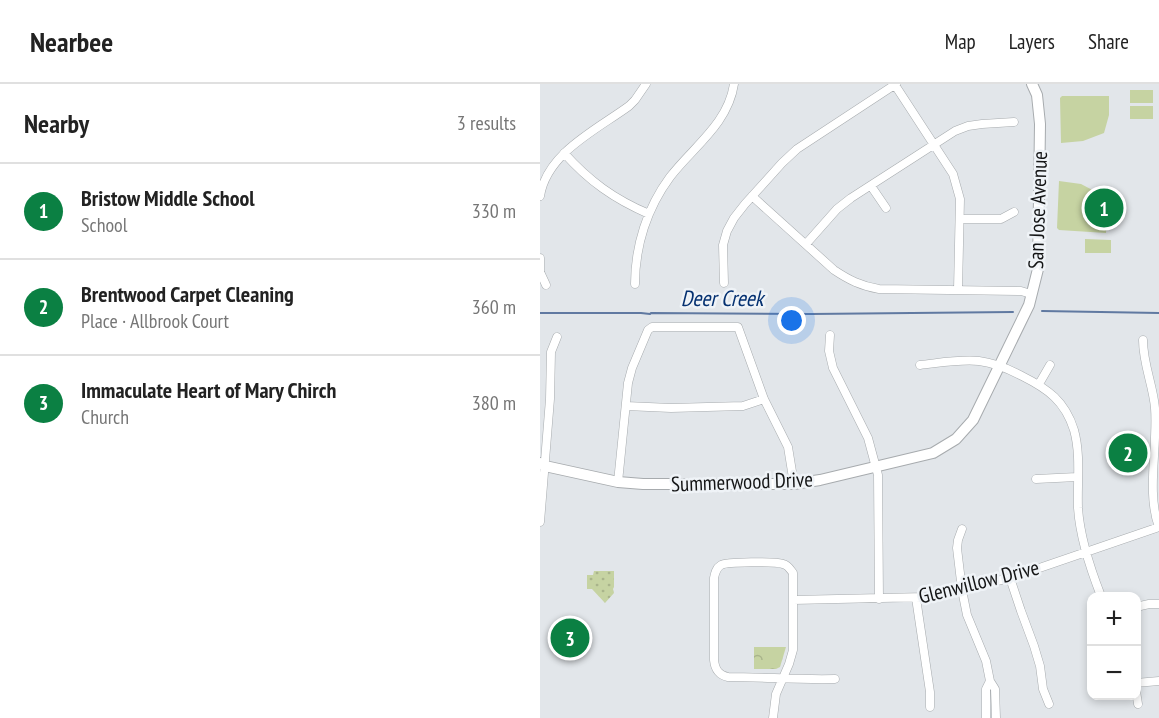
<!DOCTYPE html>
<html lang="en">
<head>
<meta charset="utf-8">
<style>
  body { margin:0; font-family:"PT Sans Narrow",sans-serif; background:#f2f2f2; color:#222 }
  .controls { position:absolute; right:18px; bottom:18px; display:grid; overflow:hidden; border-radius:12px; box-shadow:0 3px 9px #0003 }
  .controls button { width:54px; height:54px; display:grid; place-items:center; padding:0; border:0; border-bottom:2px solid #e0e0e0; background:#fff; color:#222; font:30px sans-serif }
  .you { position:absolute; left:252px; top:237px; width:21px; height:21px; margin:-15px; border:4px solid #fff; border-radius:50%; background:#1a73e8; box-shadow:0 0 0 9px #1a73e833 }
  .badge { display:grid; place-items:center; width:39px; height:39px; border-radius:50%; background:#0b8043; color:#fff; font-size:20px; font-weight:700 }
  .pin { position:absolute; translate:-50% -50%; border:3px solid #fff; box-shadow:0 2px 6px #0006 }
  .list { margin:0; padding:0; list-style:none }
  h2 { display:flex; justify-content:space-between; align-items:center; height:78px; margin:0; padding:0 24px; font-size:26px }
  h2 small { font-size:20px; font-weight:400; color:#767676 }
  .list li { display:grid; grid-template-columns:39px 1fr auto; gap:18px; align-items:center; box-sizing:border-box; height:96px; padding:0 24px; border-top:2px solid #e0e0e0 }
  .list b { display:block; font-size:22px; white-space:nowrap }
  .list p { margin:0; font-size:20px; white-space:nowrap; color:#767676 }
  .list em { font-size:20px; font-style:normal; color:#767676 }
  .map { position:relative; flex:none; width:619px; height:634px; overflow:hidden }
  header { display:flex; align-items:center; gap:36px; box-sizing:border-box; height:84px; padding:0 30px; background:#fff; border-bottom:2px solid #e0e0e0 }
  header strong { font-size:28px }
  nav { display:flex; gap:33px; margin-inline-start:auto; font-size:21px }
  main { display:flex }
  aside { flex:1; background:#fff }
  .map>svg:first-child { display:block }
</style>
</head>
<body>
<header>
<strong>Nearbee</strong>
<nav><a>Map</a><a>Layers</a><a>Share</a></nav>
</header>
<main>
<aside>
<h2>Nearby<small>3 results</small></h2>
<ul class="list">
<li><span class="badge">1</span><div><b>Bristow Middle School</b><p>School</p></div><em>330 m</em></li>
<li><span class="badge">2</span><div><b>Brentwood Carpet Cleaning</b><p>Place · Allbrook Court</p></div><em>360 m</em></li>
<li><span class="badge">3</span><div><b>Immaculate Heart of Mary Chirch</b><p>Church</p></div><em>380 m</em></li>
</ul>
</aside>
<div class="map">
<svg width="619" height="634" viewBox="0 0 619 634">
  <defs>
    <pattern id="grass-dots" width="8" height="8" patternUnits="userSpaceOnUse" patternTransform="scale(1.5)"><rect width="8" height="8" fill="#c6d3a2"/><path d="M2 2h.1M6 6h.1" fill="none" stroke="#a9b48b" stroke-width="1.8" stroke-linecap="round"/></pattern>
    <pattern id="park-crowns" width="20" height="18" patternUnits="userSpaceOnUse" patternTransform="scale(1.5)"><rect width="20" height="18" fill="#c6d3a2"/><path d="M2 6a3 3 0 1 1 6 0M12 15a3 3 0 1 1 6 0" fill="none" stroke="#a9b48b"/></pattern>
  </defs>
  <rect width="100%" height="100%" fill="#e2e6ea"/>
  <path fill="url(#grass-dots)" d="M54,487h20v16l-1,2 1,4 -9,10 -13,-14h-5v-14h6z"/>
  <path fill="url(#park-crowns)" d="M214,563h32l-6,20 -4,2h-22z"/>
  <path fill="#c6d3a2" d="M590,6h23v13h-23z
    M522,12h47v19l-5,18 -21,8 -22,2 -1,-45z
    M590,22h23v13h-23z
    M519,97l22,3 19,10 7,19 -1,20 -47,-3 -2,-2z
    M545,155l26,1v13h-26z"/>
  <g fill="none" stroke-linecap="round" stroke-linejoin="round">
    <path stroke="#6079a1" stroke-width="2" d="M502,227l117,2
      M0,229h101l9,1 1,-1 160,1 202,-2"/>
    <g stroke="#a7abae" stroke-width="9">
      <path id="street" d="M355,1l58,89 7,25 -2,91
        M24,69c25,28 50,46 85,61
        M331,102l15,22
        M0,112c7,-43 56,-66 89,-90l6,-6 11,-16
        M212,112l82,74c15,10 27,16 45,19l142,2 10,3
        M420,135h41l13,-7
        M266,160l31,-35 14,-11 104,-67 13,-5 14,-2 32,-2
        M0,174v14l6,13
        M184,199l-1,-38 4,-14 7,-13 11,-14 37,-41 15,-14 99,-65
        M95,200c0,-38 12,-76 35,-107 23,-30 58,-53 64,-93
        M290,251l-1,16 4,17 35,70 10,37 1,124
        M603,256c0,24 10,45 12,68 3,38 -9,85 4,119
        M380,281c19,-2 40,-6 59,-4 15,2 30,8 43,15 26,13 43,25 52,54 7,25 3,53 4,78 2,30 12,60 23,88
        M499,300l11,-19
        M86,322l45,2 72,-2 21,-7
        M496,395l41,-2
        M78,398l10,-99 4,-15 16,-38 4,-3h86l26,72 24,48 6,37
        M0,438l10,-123 1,-47 6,-15
        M422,445l-4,11 -1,8 5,42 5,25 19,46 4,20 5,8 1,29
        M470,494l11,33 13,35 6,20 3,23 6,15
        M376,514l14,94v15
        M253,516l133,-3 84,-19 149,-51
        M596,523l13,-3h10
        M596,599l23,-2
        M596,607l2,13
        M233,634l3,-24 13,-30 4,-14v-77c-3,-4 -5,-8 -10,-9 -7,-3 -57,-2 -62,1 -5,3 -6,8 -7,13v82c1,10 5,15 14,17 36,0 71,3 107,2
        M446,634v-29l4,-8"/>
    </g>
    <g stroke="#a7abae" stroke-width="12">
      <path id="secondary" d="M0,379l5,3 73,16 25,2h151l26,-4 113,-27 23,-14 17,-19 56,-115 9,-36 2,-145 -3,-29 -5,-11"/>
    </g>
    <use href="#street" stroke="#fff" stroke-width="8"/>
    <use href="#secondary" stroke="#fff" stroke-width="10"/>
  </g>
  <g text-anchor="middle" stroke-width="5" stroke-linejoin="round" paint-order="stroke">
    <g font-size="21" fill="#141516" stroke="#eff3f7">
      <text transform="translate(498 126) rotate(-88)" y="7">San Jose Avenue</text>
      <text transform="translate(202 398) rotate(-2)" y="7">Summerwood Drive</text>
      <text transform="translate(439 498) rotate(-14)" y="7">Glenwillow Drive</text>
    </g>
    <g font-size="22" font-style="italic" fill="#053171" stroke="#eff3f7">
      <text x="182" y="222">Deer Creek</text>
    </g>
  </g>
</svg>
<div class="controls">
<button>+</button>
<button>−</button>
</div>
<div class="you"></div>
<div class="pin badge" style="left:564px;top:124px">1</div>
<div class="pin badge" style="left:588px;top:369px">2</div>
<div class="pin badge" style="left:30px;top:554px">3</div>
</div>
</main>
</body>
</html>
